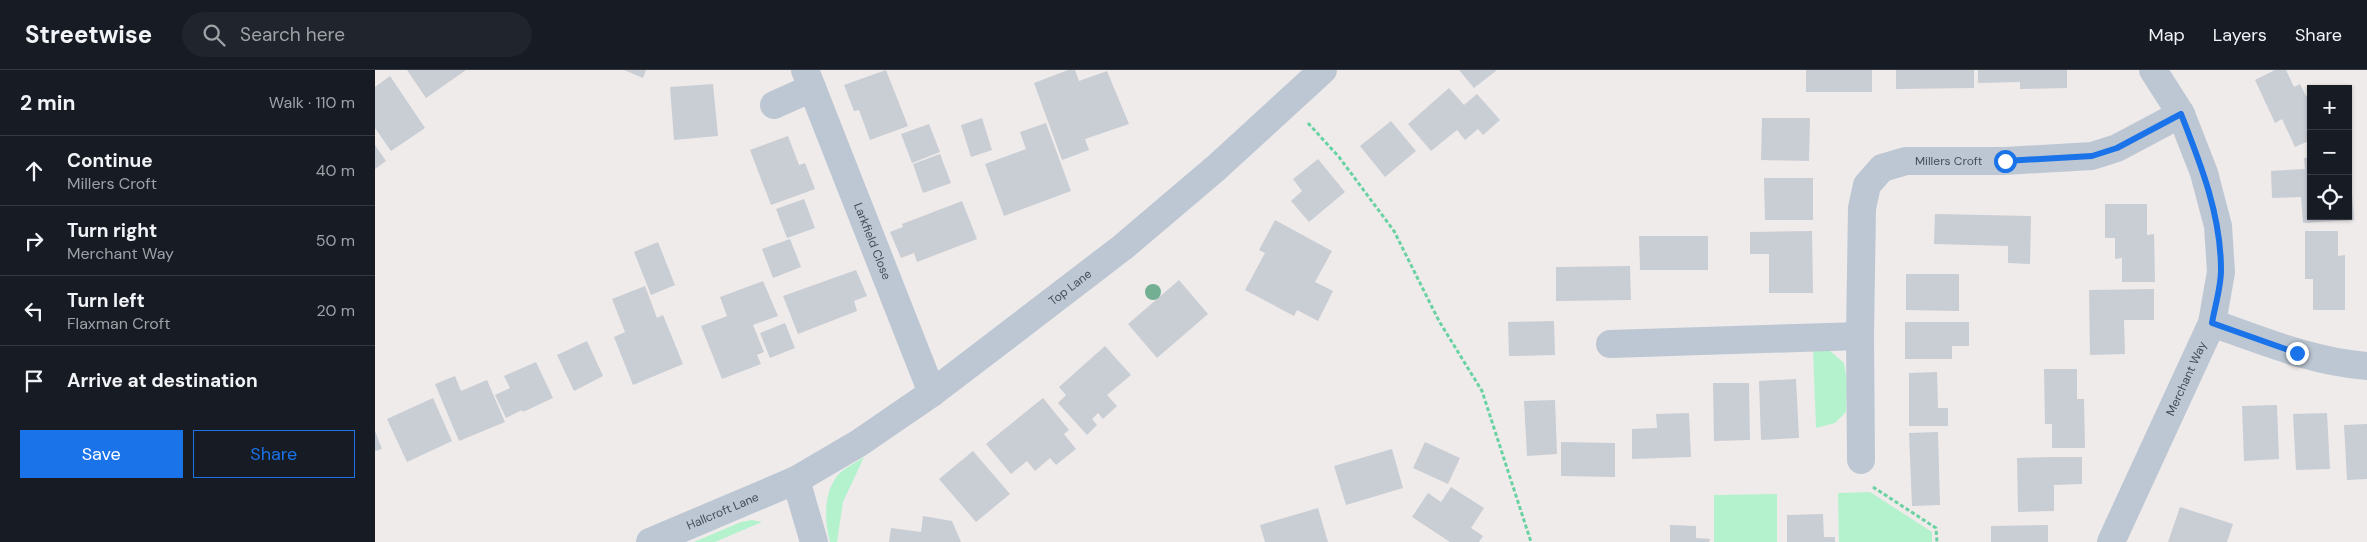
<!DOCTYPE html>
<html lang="en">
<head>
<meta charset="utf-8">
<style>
  body { margin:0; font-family:"DM Sans",sans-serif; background:#20242c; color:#f1f3f6 }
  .controls { position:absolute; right:15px; top:15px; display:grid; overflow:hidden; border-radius:0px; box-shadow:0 1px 4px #0004 }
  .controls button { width:45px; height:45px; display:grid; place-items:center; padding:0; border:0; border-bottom:1px solid #363941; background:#171b24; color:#f1f3f6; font:25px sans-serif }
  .stop { position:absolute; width:15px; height:15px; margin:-11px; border:4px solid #1a73e8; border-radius:50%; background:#fff }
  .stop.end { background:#1a73e8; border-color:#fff; box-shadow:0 1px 5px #0008 }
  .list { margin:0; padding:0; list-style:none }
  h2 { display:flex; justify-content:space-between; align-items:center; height:65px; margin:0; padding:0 20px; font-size:21px }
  h2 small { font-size:16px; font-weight:400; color:#9ea1a6 }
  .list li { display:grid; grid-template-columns:32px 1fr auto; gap:15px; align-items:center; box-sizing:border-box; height:70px; padding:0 20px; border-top:1px solid #363941 }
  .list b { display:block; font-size:19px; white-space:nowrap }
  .list p { margin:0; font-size:16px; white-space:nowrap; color:#9ea1a6 }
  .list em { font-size:16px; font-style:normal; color:#9ea1a6 }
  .actions { display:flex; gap:10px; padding:15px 20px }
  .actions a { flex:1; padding:11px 0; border:1px solid #1a73e8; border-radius:0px; text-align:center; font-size:18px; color:#1a73e8 }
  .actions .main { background:#1a73e8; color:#fff }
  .icon { flex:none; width:28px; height:28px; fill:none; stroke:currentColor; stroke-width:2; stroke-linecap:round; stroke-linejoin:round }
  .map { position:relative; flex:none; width:1992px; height:472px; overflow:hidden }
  header { display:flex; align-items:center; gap:30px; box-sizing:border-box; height:70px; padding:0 25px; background:#171b24; border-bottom:1px solid #363941 }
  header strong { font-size:24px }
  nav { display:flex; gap:28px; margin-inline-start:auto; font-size:18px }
  .search { width:350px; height:45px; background:#20242c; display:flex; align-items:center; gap:12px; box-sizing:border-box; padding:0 18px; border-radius:28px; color:#9ea1a6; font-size:19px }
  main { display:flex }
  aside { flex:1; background:#171b24 }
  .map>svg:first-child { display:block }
</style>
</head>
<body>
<header>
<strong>Streetwise</strong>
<div class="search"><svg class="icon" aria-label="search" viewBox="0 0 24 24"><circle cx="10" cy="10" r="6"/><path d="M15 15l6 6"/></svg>Search here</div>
<nav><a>Map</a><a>Layers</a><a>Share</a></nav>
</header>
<main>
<aside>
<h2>2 min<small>Walk · 110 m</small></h2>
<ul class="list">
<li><svg class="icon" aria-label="ahead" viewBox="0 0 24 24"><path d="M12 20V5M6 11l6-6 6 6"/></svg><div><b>Continue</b><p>Millers Croft</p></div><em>40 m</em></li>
<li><svg class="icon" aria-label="right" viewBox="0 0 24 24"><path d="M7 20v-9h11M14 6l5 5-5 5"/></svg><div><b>Turn right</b><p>Merchant Way</p></div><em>50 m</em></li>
<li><svg class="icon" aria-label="left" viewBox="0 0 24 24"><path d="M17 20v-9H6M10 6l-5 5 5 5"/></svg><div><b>Turn left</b><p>Flaxman Croft</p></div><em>20 m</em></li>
<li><svg class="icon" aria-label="arrive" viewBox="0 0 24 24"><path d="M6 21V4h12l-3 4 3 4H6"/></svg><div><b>Arrive at destination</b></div></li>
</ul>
<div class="actions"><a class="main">Save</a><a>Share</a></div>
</aside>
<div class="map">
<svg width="1992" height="472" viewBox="0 0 1992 472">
  <rect width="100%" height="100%" fill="#efebeb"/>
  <path fill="#b4f2ce" d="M1438,280l17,1 14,12 3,18 -1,31 -11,11 -19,5z
    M489,387l-21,45 -6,40h-7c-6,-21 -7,-54 11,-70 7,-6 16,-10 23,-15z
    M1495,422l62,40v10h-93l-1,-49z
    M1402,424v48h-63v-47z
    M377,450l10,2 -47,20h-21l47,-20z"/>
  <path fill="#c9cdd4" d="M32,0h59l-40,28z
    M249,0h22l-3,8z
    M511,0l22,56 -38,14 -11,-30 -5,1 -10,-26z
    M693,0h7l4,11 28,-10 22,53 -44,15 4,11 -27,10 -28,-77z
    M1084,0h38l-23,18z
    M1431,0h66v22h-66z
    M1521,0h78v18l-78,1z
    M1603,0h89v18l-47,1v-7l-42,1z
    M1900,0h11l8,17 6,-3 6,12 5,-3v47l-16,7 -13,-28 -7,4 -20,-43z
    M15,6l35,52 -34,23 -16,-23v-41z
    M338,14l5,52 -44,4 -4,-53z
    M1074,18l15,17 13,-11 23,26 -17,15 -5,-6 -13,11 -8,-10 -26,21 -23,-27z
    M607,48l10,32 -21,7 -10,-32z
    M1387,48h48l-1,43 -48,-1z
    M1016,51l25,30 -31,26 -25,-31z
    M671,53l25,68 -67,25 -19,-52 41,-15 -6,-17z
    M554,54l11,28 -28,11 -11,-29z
    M413,66l11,29 6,-2 10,26 -44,16 -21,-55z
    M0,75l11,16 -11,8z
    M565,84l11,29 -28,10 -10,-29z
    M1929,88h7v58h37v-36h3l3,40 -51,3 -2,-26 -29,1 -1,-27 34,-2z
    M943,89l27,33 -36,30 -18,-21 11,-10 -9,-12z
    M1389,108h49v42h-48z
    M429,129l11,29 -28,10 -11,-29z
    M587,131l15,38 -60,23 -3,-9 -13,5 -11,-26 13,-5 -1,-3z
    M1730,134h42v31l7,-1 1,48h-33v-24l-7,1v-21h-10z
    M1560,144l96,2 -1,48 -22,-1v-17l-74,-2z
    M900,150l57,31 -17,31 18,9 -15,30 -21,-11 -3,6 -49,-26 20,-37 -6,-3z
    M1437,161l1,62h-44v-39h-19v-22z
    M1930,161h33v25l7,-1v55h-32v-31h-8z
    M1264,166h69v34h-68z
    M415,169l11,28 -28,11 -11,-29z
    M283,172l17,43 -24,10 -17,-43z
    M1255,196l1,34 -75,1v-34z
    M481,200l11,26 -13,5 3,10 -59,23 -15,-38z
    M1531,204h53v37l-53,-1z
    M804,210l29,34 -51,44 -29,-34z
    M388,211l15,35 -25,9 11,27 -7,3 4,9 -39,15 -21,-53 26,-10 -7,-19z
    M270,216l12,32 6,-3 20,49 -50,21 -19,-48 11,-5 -13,-33z
    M1779,219v31h-30l1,34 -35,1 -1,-65z
    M1179,251l1,34 -46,1 -1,-34z
    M1530,252h64v24h-17v13h-47z
    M410,253l10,25 -25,10 -10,-25z
    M212,271l16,35 -29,15 -17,-36z
    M730,276l26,29 -24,20 10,11 -14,13 -5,-6 -6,6 5,6 -10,10 -29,-32 8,-8 -7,-8z
    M161,292l17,36 -30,14 -1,-2 -16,8 -11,-23 15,-7 -6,-12z
    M1669,299h33v30h7l1,49h-33v-24h-7z
    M1562,302l1,36h10v18h-39v-53z
    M80,306l6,15 26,-11 18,42 -46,19 -24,-57z
    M1421,309l3,59 -38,2 -2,-59z
    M1338,313h36l1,57 -36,1z
    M58,328l19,43 -45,21 -20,-43z
    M668,328l26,32 -5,4 12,15 -20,16 -6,-7 -15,13 -8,-10 -16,13 -25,-30z
    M1180,330l2,54 -30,2 -3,-55z
    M1902,335l2,54 -35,2 -2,-55z
    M1314,343l2,44 -59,2v-30l25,-1 -1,-14z
    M1952,343l3,56 -34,1 -3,-56z
    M1992,354v55l-20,1 -3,-55z
    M0,361l7,18 -7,2z
    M1563,362l2,73 -28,1 -3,-73z
    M1050,372l35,16 -12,26 -35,-16z
    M1186,372l54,1v34l-54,-1z
    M1017,379l11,39 -57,17 -12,-39z
    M598,381l37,43 -34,28 -37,-43z
    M1678,387h29v27l-28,1v26l-36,1 -1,-54z
    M1076,417l33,21 -13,20 12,8 -4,6h-29l-38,-25 16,-24 13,9z
    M1805,437l53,17 -6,18h-59z
    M943,438l10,34h-63l-5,-17z
    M1448,444l1,23h11v5h-48v-27z
    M548,446l29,5 9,21h-72l2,-14 30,4z
    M1295,455l26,1v12l14,1 -1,3h-39z
    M1673,455v17h-57v-16z"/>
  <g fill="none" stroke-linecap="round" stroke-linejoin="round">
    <path stroke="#69d2a2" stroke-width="3" stroke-dasharray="4 2.5" stroke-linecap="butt" d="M933,53l31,34 55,74 45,90 43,70 49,151
      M1498,417l63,41 1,14"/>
    <g stroke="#bdc7d3" stroke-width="28">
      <path id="s1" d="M430,0l127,323"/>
      <path d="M399,35l38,-17"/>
      <path d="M1837,253c51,18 101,39 155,43"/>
      <path d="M1235,274l250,-8"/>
      <path id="s2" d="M1486,390l-1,-124 2,-128 5,-23 15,-17 24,-7h99l87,-5 25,-8 64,-34"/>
      <path d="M421,410l18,62"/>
      <path id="s3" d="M275,472l146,-62 63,-37 73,-50 191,-146 93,-79 107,-98"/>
      <path id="s4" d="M1736,472l101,-219 9,-51 -3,-46 -14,-53 -23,-59 -28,-44"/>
    </g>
  </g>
  <circle fill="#73b093" cx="778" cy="222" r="8"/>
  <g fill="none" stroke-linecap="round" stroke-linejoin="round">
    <path stroke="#1a73e8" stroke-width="6" d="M1630,91l87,-5 25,-8 64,-34c20,51 40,101 40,156 0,17 -6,36 -9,53l85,30"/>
  </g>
  <g text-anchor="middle" stroke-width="4" stroke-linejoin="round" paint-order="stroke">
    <g font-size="12" fill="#424e5a" stroke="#fff">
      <text dy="4" stroke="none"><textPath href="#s2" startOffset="366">Millers Croft</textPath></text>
      <text dy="4" stroke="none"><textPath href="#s1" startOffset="184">Larkfield Close</textPath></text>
      <text dy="4" stroke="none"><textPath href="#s3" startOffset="494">Top Lane</textPath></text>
      <text dy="4" stroke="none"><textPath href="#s4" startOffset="180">Merchant Way</textPath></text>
      <text dy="4" stroke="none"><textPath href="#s3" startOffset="79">Hallcroft Lane</textPath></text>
    </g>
  </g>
</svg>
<div class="controls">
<button>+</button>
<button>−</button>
<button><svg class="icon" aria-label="locate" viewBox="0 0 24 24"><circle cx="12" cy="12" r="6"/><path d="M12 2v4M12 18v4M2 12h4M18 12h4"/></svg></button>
</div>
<div class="stop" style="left:1630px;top:91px"></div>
<div class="stop end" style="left:1922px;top:283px"></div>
</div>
</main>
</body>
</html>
